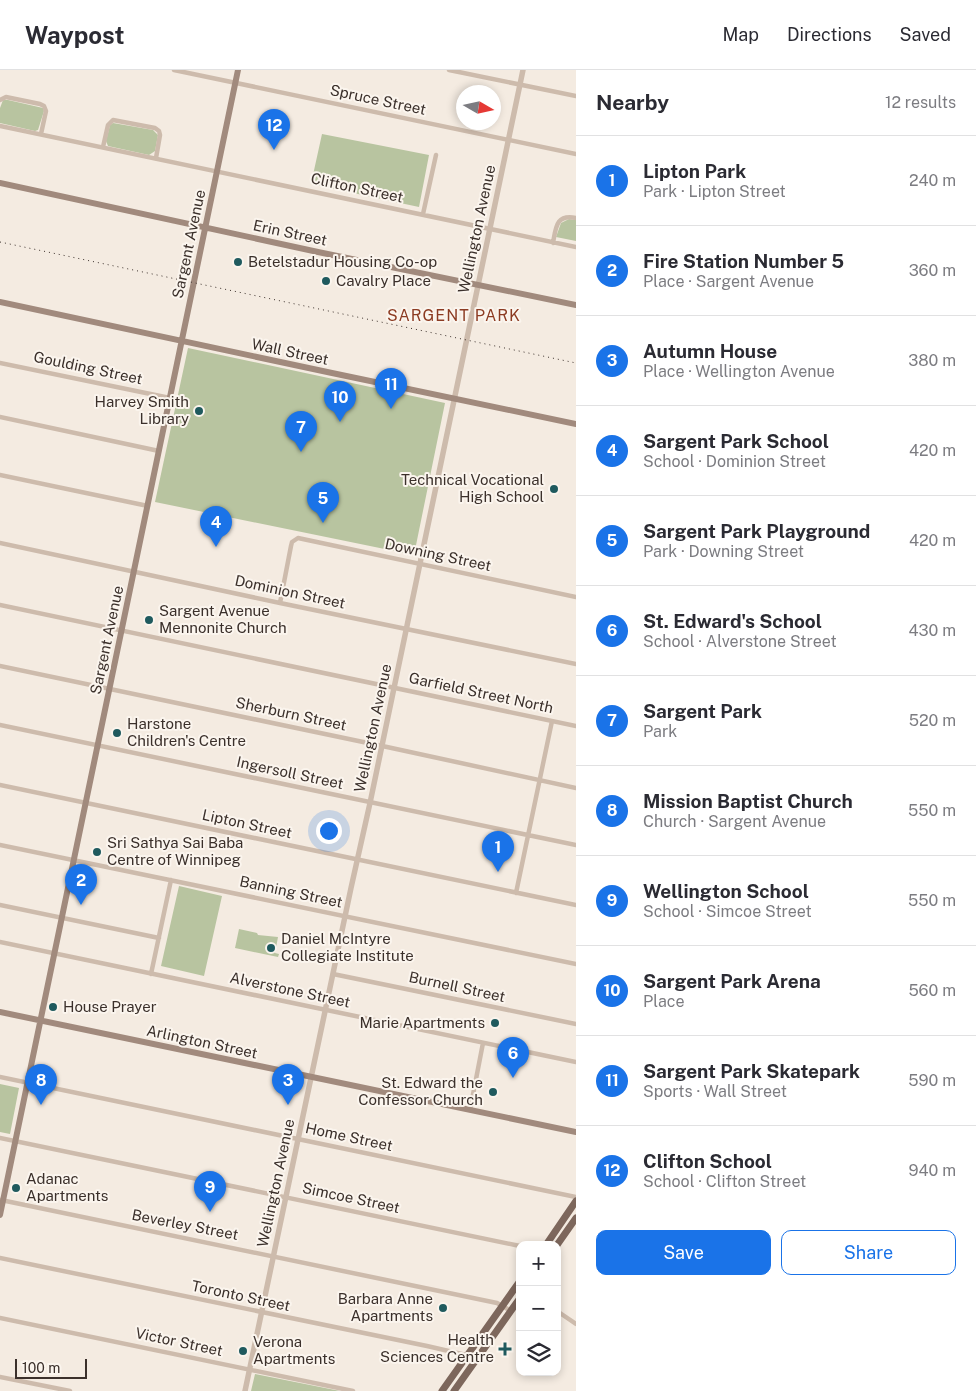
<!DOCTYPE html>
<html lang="en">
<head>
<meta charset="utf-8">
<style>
  body { margin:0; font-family:"Public Sans",sans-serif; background:#f2f2f3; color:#2b2b33 }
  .controls { position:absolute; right:15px; bottom:15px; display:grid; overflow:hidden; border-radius:10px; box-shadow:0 2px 8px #0003 }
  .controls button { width:45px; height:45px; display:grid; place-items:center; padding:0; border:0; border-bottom:1px solid #e1e1e2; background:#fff; color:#2b2b33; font:25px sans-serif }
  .compass { position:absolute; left:456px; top:15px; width:45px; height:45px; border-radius:50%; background:#fff; box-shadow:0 2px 8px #0003; rotate:99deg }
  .scale { position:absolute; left:15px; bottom:12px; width:72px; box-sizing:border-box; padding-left:5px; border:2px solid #3b302b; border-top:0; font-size:14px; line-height:18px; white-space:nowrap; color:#3b302b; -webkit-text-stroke:4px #fbf5ee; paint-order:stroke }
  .you { position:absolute; left:328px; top:760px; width:18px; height:18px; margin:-12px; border:4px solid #fff; border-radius:50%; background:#1a73e8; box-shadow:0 0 0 8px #1a73e833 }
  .badge { display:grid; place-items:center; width:32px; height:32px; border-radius:50%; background:#1a73e8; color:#fff; font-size:16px; font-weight:700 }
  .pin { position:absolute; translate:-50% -41px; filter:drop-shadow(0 1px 2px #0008) }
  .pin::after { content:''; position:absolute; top:26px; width:18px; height:15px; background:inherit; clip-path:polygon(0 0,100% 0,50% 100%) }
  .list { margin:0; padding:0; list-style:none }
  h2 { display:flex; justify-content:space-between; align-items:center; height:65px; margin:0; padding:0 20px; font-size:21px }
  h2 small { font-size:16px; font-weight:400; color:#7c7c81 }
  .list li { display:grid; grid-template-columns:32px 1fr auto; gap:15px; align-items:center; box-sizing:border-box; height:90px; padding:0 20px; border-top:1px solid #e1e1e2 }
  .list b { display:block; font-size:19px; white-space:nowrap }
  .list p { margin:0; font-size:16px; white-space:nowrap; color:#7c7c81 }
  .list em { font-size:16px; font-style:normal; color:#7c7c81 }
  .actions { display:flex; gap:10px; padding:15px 20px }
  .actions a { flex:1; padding:11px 0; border:1px solid #1a73e8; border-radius:10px; text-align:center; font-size:18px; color:#1a73e8 }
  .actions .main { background:#1a73e8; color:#fff }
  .icon { flex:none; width:28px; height:28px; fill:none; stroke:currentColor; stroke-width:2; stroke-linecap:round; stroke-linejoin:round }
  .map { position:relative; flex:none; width:576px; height:1321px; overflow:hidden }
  header { display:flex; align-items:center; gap:30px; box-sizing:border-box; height:70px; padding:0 25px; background:#fff; border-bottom:1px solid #e1e1e2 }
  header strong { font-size:24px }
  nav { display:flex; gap:28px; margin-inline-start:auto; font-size:18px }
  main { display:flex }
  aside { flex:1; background:#fff }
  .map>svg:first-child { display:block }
</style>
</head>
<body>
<header>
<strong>Waypost</strong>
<nav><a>Map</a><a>Directions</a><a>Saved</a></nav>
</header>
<main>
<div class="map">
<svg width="576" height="1321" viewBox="0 0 576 1321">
  <rect width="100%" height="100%" fill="#f4ebe1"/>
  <path fill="#b8c4a0" d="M3,30h5l35,8 1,3 -6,19 -3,1 -35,-8v-15z
    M113,53l40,7 5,5 -3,16 -6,4 -41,-9 -2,-5 4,-16z
    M322,64l107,21 -10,52 -108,-23z
    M569,149l7,1v21l-20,-4 5,-14z
    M188,278l257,55 -31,152 -259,-53z
    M179,816l43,10 -18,80 -43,-10z
    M239,859l18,4 1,2 20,2 -3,16 4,1 -1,3 -43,-9z
    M0,1014l19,4 -9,46 -10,-2z
    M255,1304l85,17h-89z"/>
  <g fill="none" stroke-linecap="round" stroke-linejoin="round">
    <path stroke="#cdbbac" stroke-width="4.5" d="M174,0l402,84
      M449,0l127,26
      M0,30l6,-3 34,7 4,2 2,5 -5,23
      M0,56l576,121
      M103,77l5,-22 5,-5 42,8 4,3 1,4 -4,23
      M423,144l13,-59
      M553,173c3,-16 3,-29 23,-25
      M0,293l170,35
      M0,347l159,34
      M0,405l148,31
      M0,473l280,60 296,61
      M280,533l11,-57 1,-4 6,-4 278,59
      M0,535l576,121
      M0,596l387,81 189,41
      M0,655l576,120
      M0,715l576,120
      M0,775l576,119
      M516,823l36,-172
      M0,835l159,33
      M0,872l576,120
      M151,904l20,-94
      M333,904l243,50
      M0,1007l576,120
      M470,1040l13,-67
      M0,1068l520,108
      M1,1130l496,103 14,8
      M0,1188l427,88 39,9 9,7
      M557,1241l19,13
      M0,1248l353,73
      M0,1307l70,14"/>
    <path stroke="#cdbbac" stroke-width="5.5" d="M245,1321l106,-503 19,-85 153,-733"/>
    <path stroke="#a18a7d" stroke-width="6" d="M0,113l318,69 258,53
      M0,232l332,71 244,51
      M0,942l576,120
      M0,1145l238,-1145"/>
    <path stroke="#7d675c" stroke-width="7" d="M546,1175l30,-44
      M557,1175l19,-27
      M442,1321l78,-110
      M454,1321l66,-93"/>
    <path stroke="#3b302b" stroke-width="1" stroke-dasharray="1 4" stroke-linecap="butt" d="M0,172l576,121"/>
  </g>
  <g fill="#1f5a5e" stroke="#fbf5ee" stroke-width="2">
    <circle cx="238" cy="192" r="5"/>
    <circle cx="326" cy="211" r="5"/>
    <circle cx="199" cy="341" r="5"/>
    <circle cx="554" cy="419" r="5"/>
    <circle cx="149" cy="550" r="5"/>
    <circle cx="117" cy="663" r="5"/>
    <circle cx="97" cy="782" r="5"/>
    <circle cx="271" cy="878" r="5"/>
    <circle cx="53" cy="937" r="5"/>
    <circle cx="495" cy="953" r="5"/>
    <circle cx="493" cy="1022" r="5"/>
    <circle cx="16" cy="1118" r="5"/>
    <circle cx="443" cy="1238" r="5"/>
    <path d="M502.5 1271.5h5v5h5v5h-5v5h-5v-5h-5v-5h5z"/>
    <circle cx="243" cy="1281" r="5"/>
  </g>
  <g text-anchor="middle" stroke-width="4" stroke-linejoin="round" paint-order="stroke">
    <g font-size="15" fill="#3b302b" stroke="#fbf5ee">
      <text transform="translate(378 30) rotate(12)" y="5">Spruce Street</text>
      <text transform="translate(357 118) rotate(12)" y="5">Clifton Street</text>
      <text transform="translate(477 159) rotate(-78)" y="5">Wellington Avenue</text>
      <text transform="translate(290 163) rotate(12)" y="5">Erin Street</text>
      <text transform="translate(189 174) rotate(-78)" y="5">Sargent Avenue</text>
      <text transform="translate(290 282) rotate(12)" y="5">Wall Street</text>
      <text transform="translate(88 298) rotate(12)" y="5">Goulding Street</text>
      <text transform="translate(438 485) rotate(12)" y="5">Downing Street</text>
      <text transform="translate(290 522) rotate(12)" y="5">Dominion Street</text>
      <text transform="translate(107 570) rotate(-78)" y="5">Sargent Avenue</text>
      <text transform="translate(481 623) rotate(12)" y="5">Garfield Street North</text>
      <text transform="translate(291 644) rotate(12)" y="5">Sherburn Street</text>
      <text transform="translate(373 658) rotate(-78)" y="5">Wellington Avenue</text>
      <text transform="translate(290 703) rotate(12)" y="5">Ingersoll Street</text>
      <text transform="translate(247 754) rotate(12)" y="5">Lipton Street</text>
      <text transform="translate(291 822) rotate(12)" y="5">Banning Street</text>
      <text transform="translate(457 917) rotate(12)" y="5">Burnell Street</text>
      <text transform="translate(290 920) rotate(12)" y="5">Alverstone Street</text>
      <text transform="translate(202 972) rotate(12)" y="5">Arlington Street</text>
      <text transform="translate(349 1067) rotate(12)" y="5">Home Street</text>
      <text transform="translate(276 1113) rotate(-78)" y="5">Wellington Avenue</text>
      <text transform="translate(351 1128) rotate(12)" y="5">Simcoe Street</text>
      <text transform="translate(185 1155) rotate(11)" y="5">Beverley Street</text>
      <text transform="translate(241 1226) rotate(12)" y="5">Toronto Street</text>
      <text transform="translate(179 1272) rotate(12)" y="5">Victor Street</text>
    </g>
    <g font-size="15" fill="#3b302b" stroke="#fbf5ee" text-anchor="start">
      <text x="248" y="197">Betelstadur Housing Co-op</text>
      <text x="336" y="216">Cavalry Place</text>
      <text x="189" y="337" text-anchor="end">Harvey Smith<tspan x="189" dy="17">Library</tspan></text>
      <text x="544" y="415" text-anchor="end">Technical Vocational<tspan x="544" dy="17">High School</tspan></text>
      <text x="159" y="546">Sargent Avenue<tspan x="159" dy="17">Mennonite Church</tspan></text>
      <text x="127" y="659">Harstone<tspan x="127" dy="17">Children's Centre</tspan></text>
      <text x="107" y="778">Sri Sathya Sai Baba<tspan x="107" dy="17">Centre of Winnipeg</tspan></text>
      <text x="281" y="874">Daniel McIntyre<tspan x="281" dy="17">Collegiate Institute</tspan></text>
      <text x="63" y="942">House Prayer</text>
      <text x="485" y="958" text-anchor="end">Marie Apartments</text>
      <text x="483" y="1018" text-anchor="end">St. Edward the<tspan x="483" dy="17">Confessor Church</tspan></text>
      <text x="26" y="1114">Adanac<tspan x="26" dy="17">Apartments</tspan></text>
      <text x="433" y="1234" text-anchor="end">Barbara Anne<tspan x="433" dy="17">Apartments</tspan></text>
      <text x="494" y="1275" text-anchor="end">Health<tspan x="494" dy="17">Sciences Centre</tspan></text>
      <text x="253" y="1277">Verona<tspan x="253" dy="17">Apartments</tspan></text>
    </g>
    <g font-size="16" letter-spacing="1" fill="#8c3b22" stroke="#fbf5ee">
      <text x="454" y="251">SARGENT PARK</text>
    </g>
  </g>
</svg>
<div class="controls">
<button>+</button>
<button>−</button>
<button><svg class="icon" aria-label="layers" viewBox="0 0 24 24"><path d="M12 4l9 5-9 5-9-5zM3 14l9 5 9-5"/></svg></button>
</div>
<svg class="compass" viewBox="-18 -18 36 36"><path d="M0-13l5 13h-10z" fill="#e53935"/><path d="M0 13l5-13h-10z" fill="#7c7c81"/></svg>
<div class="scale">100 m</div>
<div class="you"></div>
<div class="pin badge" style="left:498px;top:802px">1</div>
<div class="pin badge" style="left:81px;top:835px">2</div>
<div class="pin badge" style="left:288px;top:1035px">3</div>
<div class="pin badge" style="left:216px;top:477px">4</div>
<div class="pin badge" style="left:323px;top:453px">5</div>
<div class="pin badge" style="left:513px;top:1008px">6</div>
<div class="pin badge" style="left:301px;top:382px">7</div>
<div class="pin badge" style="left:41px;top:1035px">8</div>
<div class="pin badge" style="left:210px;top:1142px">9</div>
<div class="pin badge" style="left:340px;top:352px">10</div>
<div class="pin badge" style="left:391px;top:339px">11</div>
<div class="pin badge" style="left:274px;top:80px">12</div>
</div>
<aside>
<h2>Nearby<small>12 results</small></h2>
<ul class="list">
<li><span class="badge">1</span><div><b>Lipton Park</b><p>Park · Lipton Street</p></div><em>240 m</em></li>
<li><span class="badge">2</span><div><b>Fire Station Number 5</b><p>Place · Sargent Avenue</p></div><em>360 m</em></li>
<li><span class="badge">3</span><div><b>Autumn House</b><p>Place · Wellington Avenue</p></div><em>380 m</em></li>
<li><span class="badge">4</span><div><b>Sargent Park School</b><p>School · Dominion Street</p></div><em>420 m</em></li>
<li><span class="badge">5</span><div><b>Sargent Park Playground</b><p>Park · Downing Street</p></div><em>420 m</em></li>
<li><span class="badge">6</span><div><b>St. Edward's School</b><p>School · Alverstone Street</p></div><em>430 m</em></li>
<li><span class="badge">7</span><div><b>Sargent Park</b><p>Park</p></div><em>520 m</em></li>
<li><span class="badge">8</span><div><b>Mission Baptist Church</b><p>Church · Sargent Avenue</p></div><em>550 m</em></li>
<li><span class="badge">9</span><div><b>Wellington School</b><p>School · Simcoe Street</p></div><em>550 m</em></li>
<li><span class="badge">10</span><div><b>Sargent Park Arena</b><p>Place</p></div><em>560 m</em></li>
<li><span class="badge">11</span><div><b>Sargent Park Skatepark</b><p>Sports · Wall Street</p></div><em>590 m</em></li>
<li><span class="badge">12</span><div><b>Clifton School</b><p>School · Clifton Street</p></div><em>940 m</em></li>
</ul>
<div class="actions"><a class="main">Save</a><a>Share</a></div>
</aside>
</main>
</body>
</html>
